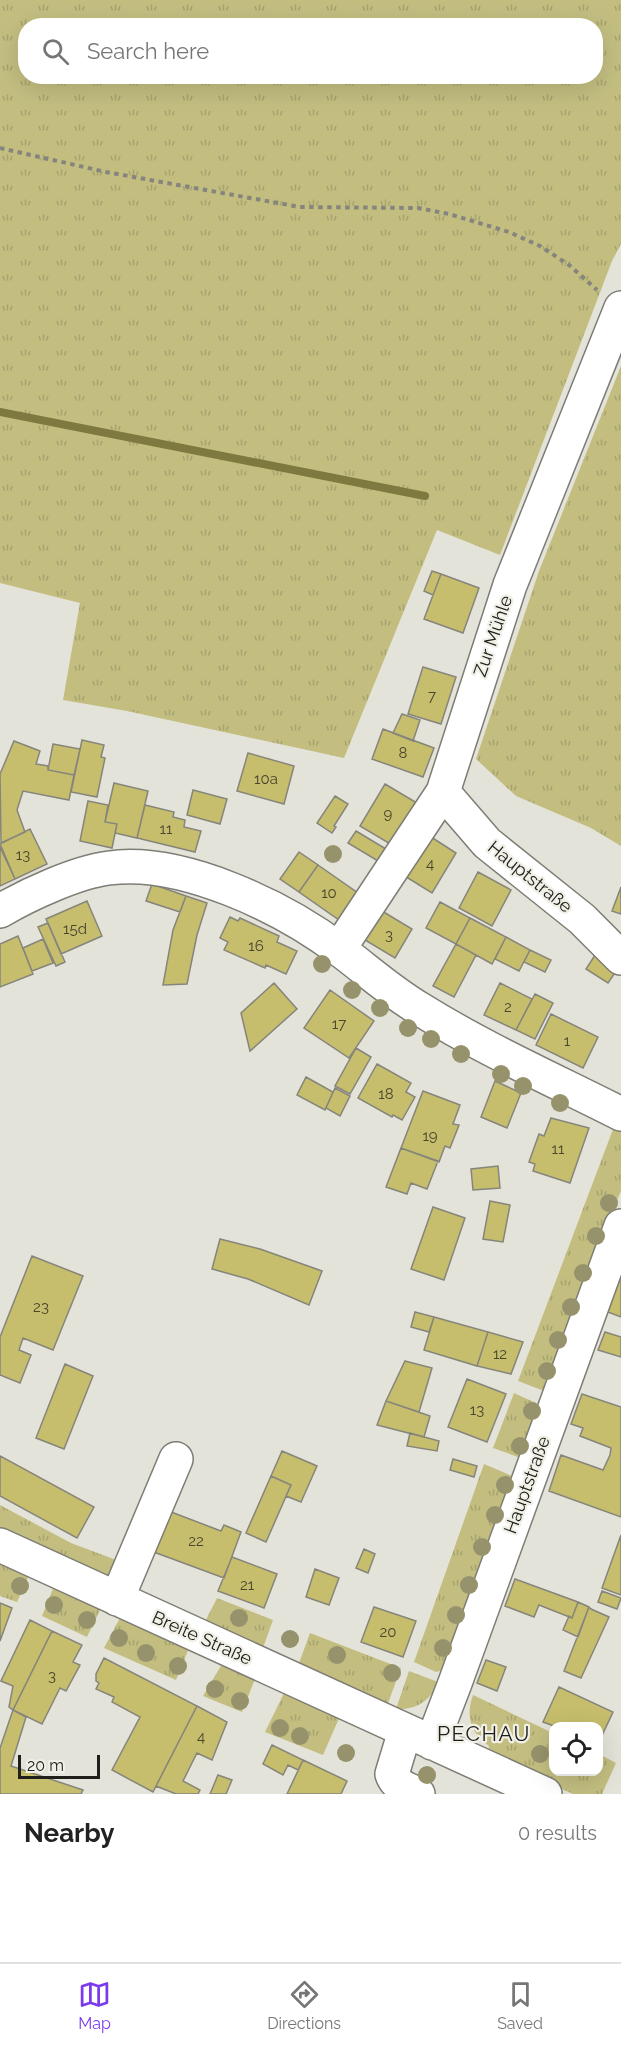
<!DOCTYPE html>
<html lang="en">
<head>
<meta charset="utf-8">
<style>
  body { margin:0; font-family:Raleway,sans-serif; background:#f2f2f2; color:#222 }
  .controls { position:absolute; right:18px; bottom:18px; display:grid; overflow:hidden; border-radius:12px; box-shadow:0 6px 24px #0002 }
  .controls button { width:54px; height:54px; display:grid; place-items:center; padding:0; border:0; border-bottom:2px solid #e0e0e0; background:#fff; color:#222; font:30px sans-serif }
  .scale { position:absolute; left:18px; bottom:15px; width:82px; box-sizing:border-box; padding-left:6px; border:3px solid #1e1e1a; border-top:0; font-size:16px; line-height:21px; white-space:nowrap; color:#1e1e1a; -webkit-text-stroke:4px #f1f0e7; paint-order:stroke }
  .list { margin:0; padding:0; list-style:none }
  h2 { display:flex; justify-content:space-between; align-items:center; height:78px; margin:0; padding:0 24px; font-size:26px }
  h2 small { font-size:20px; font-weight:400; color:#767676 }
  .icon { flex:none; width:33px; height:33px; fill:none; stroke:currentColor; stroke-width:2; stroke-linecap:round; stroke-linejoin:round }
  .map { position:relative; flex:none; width:621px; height:1794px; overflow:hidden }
  .search { position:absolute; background:#fff; box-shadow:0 6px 24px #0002; left:18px; right:18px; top:18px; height:66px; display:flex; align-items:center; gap:15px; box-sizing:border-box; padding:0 21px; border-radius:24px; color:#767676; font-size:22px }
  .sheet { height:168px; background:#fff }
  nav { display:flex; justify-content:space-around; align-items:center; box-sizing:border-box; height:84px; border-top:2px solid #e0e0e0; background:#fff; font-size:16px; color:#767676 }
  nav a { display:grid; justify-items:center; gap:3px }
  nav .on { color:#7c3aed }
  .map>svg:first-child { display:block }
</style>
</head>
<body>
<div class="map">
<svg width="621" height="1794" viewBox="0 0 621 1794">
  <defs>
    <pattern id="grass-tufts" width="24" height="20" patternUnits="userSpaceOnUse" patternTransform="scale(1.5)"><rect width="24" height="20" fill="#c3be80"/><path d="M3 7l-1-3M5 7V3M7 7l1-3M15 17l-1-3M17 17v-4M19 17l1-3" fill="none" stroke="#a7a36e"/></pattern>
  </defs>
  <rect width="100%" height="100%" fill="#e4e3da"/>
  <path fill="url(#grass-tufts)" fill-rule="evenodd" d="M0,0h621v244l-9,17 -112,294 -63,-25 -93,228 -217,-47 -64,-11 17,-97 -80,-20zM26,26h570v50h-570z
    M621,366v480l-30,-18 -75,-32 -40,-37 63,-188z
    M615,1124h6v67l-33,78 -44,122 -26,-10z
    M514,1393l22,10 1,4 -16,49 -3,1 -25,-9z
    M484,1464l26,11 2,3 -68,192 -8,2 -22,-10z
    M0,1505l71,38 56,21 -11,23 -116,-53z
    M0,1563l29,12 -12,27 -17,-6z
    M54,1586l47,22 -14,29 -45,-21z
    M217,1598l56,22 -10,28 -59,-24z
    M120,1618l69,30 -13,32 -72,-32z
    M310,1633l91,35 -14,38 -86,-38 -2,-5z
    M222,1664l33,15 -13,33 -39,-16z
    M409,1671l29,11c-7,19 -22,28 -42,27z
    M285,1691l55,25 -17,39 -58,-23z
    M473,1695l80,38 1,39h44l1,-18 17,9 -14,31h-29l-85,-39 1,-9c-18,-13 -24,-29 -16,-51z"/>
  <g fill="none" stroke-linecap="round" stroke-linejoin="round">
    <path stroke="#7e793e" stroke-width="8" d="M0,412l425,84"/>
  </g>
  <path fill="#c6be6c" stroke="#85857c" stroke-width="1.5" d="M432,571l9,3 -8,21 -9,-4z
    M441,574l38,14 -16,45 -39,-14z
    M423,667l33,10 -15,47 -33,-10z
    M402,714l18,6 -7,21 -20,-8z
    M383,729l51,19 -11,29 -51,-18z
    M82,740l22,5 -3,12 4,1 -8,39 -26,-5z
    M14,741l26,10 -4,13 12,2v4l26,5 -5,25 -46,-9 -6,19 8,22 -24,11 -1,-69z
    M53,744l27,5 -6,26 -26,-5z
    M248,753l46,13 -10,38 -47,-13z
    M114,783l34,8 -11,47 -22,-5 2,-9 -12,-2z
    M385,784l32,19 -25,42 -32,-19z
    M193,790l34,9 -7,25 -33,-9z
    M335,796l13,8 -14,22 2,1 -4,6 -15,-10z
    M88,801l20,4 -3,17 12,2 -5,24 -32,-7z
    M145,805l29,7 -1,5 12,3 -1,7 17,4 -6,21 -58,-14z
    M30,829l17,35 -32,15 -15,-35z
    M356,831l30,18 -8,12 -30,-18z
    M428,835l28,18 -24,40 -29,-18z
    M0,847l15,32 -15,7z
    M299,852l19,13 -19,27 -19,-13z
    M318,865l40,28 -19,27 -40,-28z
    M478,872l33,18 -19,36 -33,-18z
    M152,884l34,12 -6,16 -34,-11z
    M621,887v27l-9,-3z
    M186,896l21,7 -10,32 -10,49 -24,1 10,-55z
    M87,901l15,35 -41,18 -15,-35z
    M440,902l30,16 -14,26 -30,-16z
    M382,911l30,18 -17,29 -30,-18z
    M230,917l8,4 2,-3 39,18 -2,6 20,9 -11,23 -20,-9 -1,3 -41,-18 4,-8 -8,-4z
    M470,918l36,19 -14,27 -36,-20z
    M48,923l17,39 -9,4 -18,-39z
    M18,936l15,38 -33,13v-43z
    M506,937l24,13 -11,21 -24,-12z
    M43,939l10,24 -21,8 -9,-23z
    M456,944l20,11 -22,42 -21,-11z
    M530,950l21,10 -6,12 -21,-10z
    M597,952l22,15 -11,16 -22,-14z
    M274,983l23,26 -47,42 -9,-38z
    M500,983l32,16 -16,31 -32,-15z
    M330,990l44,31 -25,37 -45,-30z
    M535,994l18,9 -18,36 -19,-9z
    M551,1014l47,23 -15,31 -47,-23z
    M356,1048l15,9 -21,37 -15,-8z
    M377,1064l34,19 -5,9 9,5 -13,23 -9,-5 -1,2 -34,-19z
    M306,1077l27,15 -8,18 -28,-15z
    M495,1081l26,12 -14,35 -26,-11z
    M335,1088l15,8 -10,20 -14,-8z
    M423,1091l37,14 -7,19 6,1 -9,23 -5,-2 -6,16 -38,-14z
    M551,1118l38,10 -19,55 -37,-12 2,-7 -6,-2 10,-28 5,2z
    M401,1148l37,13 -11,28 -16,-6 -4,11 -21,-7z
    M498,1166l2,22 -27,2 -2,-21z
    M490,1201l20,4 -7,37 -20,-3z
    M433,1207l32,11 -21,62 -33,-11z
    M220,1239l40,10 62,22 -13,34 -61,-26 -36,-10z
    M32,1256l51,20 -30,74 -30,-12 -4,12 12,5 -11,28 -20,-8v-38z
    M621,1273v44l-13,-5z
    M415,1312l19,5 -5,15 -18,-5z
    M434,1317l54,15 -11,34 -53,-16z
    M488,1332l35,10 -12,32 -34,-8z
    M605,1332l16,5v20l-23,-7z
    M405,1361l27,7 -13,44 -33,-11z
    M65,1364l28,12 -29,73 -28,-11z
    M467,1379l39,15 -19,48 -39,-15z
    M582,1394l39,13v110l-72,-26 12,-36 42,15 7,-15 1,-7 -31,-12 3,-8 -12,-4z
    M386,1401l44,15 -6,21 -47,-12z
    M410,1433l29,8 -2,10 -30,-5z
    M282,1451l35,15 -16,36 -15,-6 5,-11 -20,-9z
    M0,1456l94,51 -17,31 -77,-42z
    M453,1459l24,7 -3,11 -24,-7z
    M271,1476l20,9 -25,57 -20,-9z
    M166,1510l55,21 3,-6 17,7 -17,46 -73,-27z
    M621,1535v60l-19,-7z
    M364,1549l11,5 -7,19 -12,-5z
    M232,1557l45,17 -13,34 -46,-17z
    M315,1569l24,9 -10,27 -23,-8z
    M515,1579l63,23 -6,16 -33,-13 -5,12 -29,-11z
    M602,1591l19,7 -4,11 -19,-7z
    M578,1602l11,5 -11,30 -15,-7 6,-14 3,2z
    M0,1603l12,5 -12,33z
    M374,1607l42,14 -13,36 -42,-15z
    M589,1607l2,2 18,8 -28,61 -17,-7z
    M30,1620l22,11 -39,79 -4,-3 4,-21 -12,-5z
    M52,1631l30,14 -9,17 7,3 -14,26 -6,-3 -18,36 -29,-14z
    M104,1658l93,48 -44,86 -41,-22 28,-53 -28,-15 2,-5 -18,-8 3,-6 -3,-2v-7z
    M486,1660l20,7 -9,24 -20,-8z
    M559,1687l54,25 -15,32v-18h-44l-11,-4z
    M197,1706l30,16 -15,38 -15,-7 -14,28 17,9 -2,4h-22l-20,-8z
    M13,1710l13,7 -15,49 72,24 -2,4h-81v-46z
    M272,1745l31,15 -5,10 -10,-5 -5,10 -20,-11z
    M303,1760l44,21 -6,13h-54z
    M218,1775l14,5 -6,14h-16z"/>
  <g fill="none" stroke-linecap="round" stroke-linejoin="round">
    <g stroke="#7e7d75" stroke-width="36">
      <path id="minor" d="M443,792l44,51 95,76 39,39
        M0,911c29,-17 77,-39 109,-43 73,-10 174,39 231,82 27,20 51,42 80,59 64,40 134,71 201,105
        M339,949l104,-157 67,-207 111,-277
        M0,1545l545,249
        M117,1599l59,-140
        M405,1731l-13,43c4,12 15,15 26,20
        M432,1743l23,-60 166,-457"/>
    </g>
    <path stroke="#85857e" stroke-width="4" stroke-dasharray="4.5 4.5" stroke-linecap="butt" d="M0,148l106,24 194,35 118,1 31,6 60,18 31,14 29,19 28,25"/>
    <use href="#minor" stroke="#fff" stroke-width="33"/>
  </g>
  <g fill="#96936c">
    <circle cx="333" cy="854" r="9"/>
    <circle cx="322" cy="964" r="9"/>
    <circle cx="352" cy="990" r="9"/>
    <circle cx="380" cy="1008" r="9"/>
    <circle cx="408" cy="1028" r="9"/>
    <circle cx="431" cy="1039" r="9"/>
    <circle cx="461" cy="1054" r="9"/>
    <circle cx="501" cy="1074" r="9"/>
    <circle cx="523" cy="1086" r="9"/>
    <circle cx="560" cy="1103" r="9"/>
    <circle cx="609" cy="1203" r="9"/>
    <circle cx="596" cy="1236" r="9"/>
    <circle cx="583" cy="1273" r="9"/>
    <circle cx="571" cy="1307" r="9"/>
    <circle cx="558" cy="1340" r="9"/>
    <circle cx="547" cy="1371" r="9"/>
    <circle cx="532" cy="1411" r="9"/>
    <circle cx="520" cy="1446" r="9"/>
    <circle cx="505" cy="1485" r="9"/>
    <circle cx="495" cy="1515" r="9"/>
    <circle cx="482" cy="1547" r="9"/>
    <circle cx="469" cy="1585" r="9"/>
    <circle cx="20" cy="1586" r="9"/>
    <circle cx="54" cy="1605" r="9"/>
    <circle cx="456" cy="1615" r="9"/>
    <circle cx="239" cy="1618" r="9"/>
    <circle cx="87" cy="1620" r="9"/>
    <circle cx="119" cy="1638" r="9"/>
    <circle cx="290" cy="1639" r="9"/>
    <circle cx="443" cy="1648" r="9"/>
    <circle cx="146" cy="1653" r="9"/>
    <circle cx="337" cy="1655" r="9"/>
    <circle cx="178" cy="1666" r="9"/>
    <circle cx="392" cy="1673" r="9"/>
    <circle cx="215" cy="1689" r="9"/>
    <circle cx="240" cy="1701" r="9"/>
    <circle cx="280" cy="1728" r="9"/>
    <circle cx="300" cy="1736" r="9"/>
    <circle cx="346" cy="1753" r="9"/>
    <circle cx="540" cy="1754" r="9"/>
    <circle cx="427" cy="1775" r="9"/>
  </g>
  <g text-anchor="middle" stroke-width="4.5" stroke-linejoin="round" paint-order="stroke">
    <g font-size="15" fill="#48462e">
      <text x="432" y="701">7</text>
      <text x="403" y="758">8</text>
      <text x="266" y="784">10a</text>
      <text x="388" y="819">9</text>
      <text x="166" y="834">11</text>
      <text x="23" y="860">13</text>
      <text x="430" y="869">4</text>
      <text x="329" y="898">10</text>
      <text x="75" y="934">15d</text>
      <text x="389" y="940">3</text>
      <text x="256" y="951">16</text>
      <text x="508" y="1012">2</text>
      <text x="339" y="1029">17</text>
      <text x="567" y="1046">1</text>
      <text x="386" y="1099">18</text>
      <text x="430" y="1141">19</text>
      <text x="558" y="1154">11</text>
      <text x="41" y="1312">23</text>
      <text x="500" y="1359">12</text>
      <text x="477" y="1415">13</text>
      <text x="196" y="1546">22</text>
      <text x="247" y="1590">21</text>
      <text x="388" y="1637">20</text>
      <text x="52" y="1681">3</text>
      <text x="201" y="1742">4</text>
    </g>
    <g font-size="18" fill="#1e1e1a" stroke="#f1f0e7">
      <text transform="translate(493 636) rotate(-71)" y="6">Zur Mühle</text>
      <text transform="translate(530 877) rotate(39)" y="6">Hauptstraße</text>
      <text transform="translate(527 1485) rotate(-70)" y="6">Hauptstraße</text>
      <text transform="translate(202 1638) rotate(24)" y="6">Breite Straße</text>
    </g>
    <g font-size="21" letter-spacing="1.5" fill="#1e1e1a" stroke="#f1f0e7">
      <text x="484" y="1741">PECHAU</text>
    </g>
  </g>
</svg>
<div class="controls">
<button><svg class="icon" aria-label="locate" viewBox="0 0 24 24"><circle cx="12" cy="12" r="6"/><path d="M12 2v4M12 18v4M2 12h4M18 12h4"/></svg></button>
</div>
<div class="scale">20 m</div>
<div class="search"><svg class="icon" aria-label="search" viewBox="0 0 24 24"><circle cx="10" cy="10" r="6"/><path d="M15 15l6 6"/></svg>Search here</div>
</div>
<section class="sheet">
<h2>Nearby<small>0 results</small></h2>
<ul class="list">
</ul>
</section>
<nav>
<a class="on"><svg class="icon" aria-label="map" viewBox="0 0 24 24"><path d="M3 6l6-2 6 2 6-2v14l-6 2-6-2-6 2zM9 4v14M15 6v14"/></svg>Map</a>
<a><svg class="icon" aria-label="directions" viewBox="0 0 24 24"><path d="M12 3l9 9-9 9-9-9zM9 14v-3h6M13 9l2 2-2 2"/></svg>Directions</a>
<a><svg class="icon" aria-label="saved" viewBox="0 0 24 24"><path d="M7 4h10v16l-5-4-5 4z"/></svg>Saved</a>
</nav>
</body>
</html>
